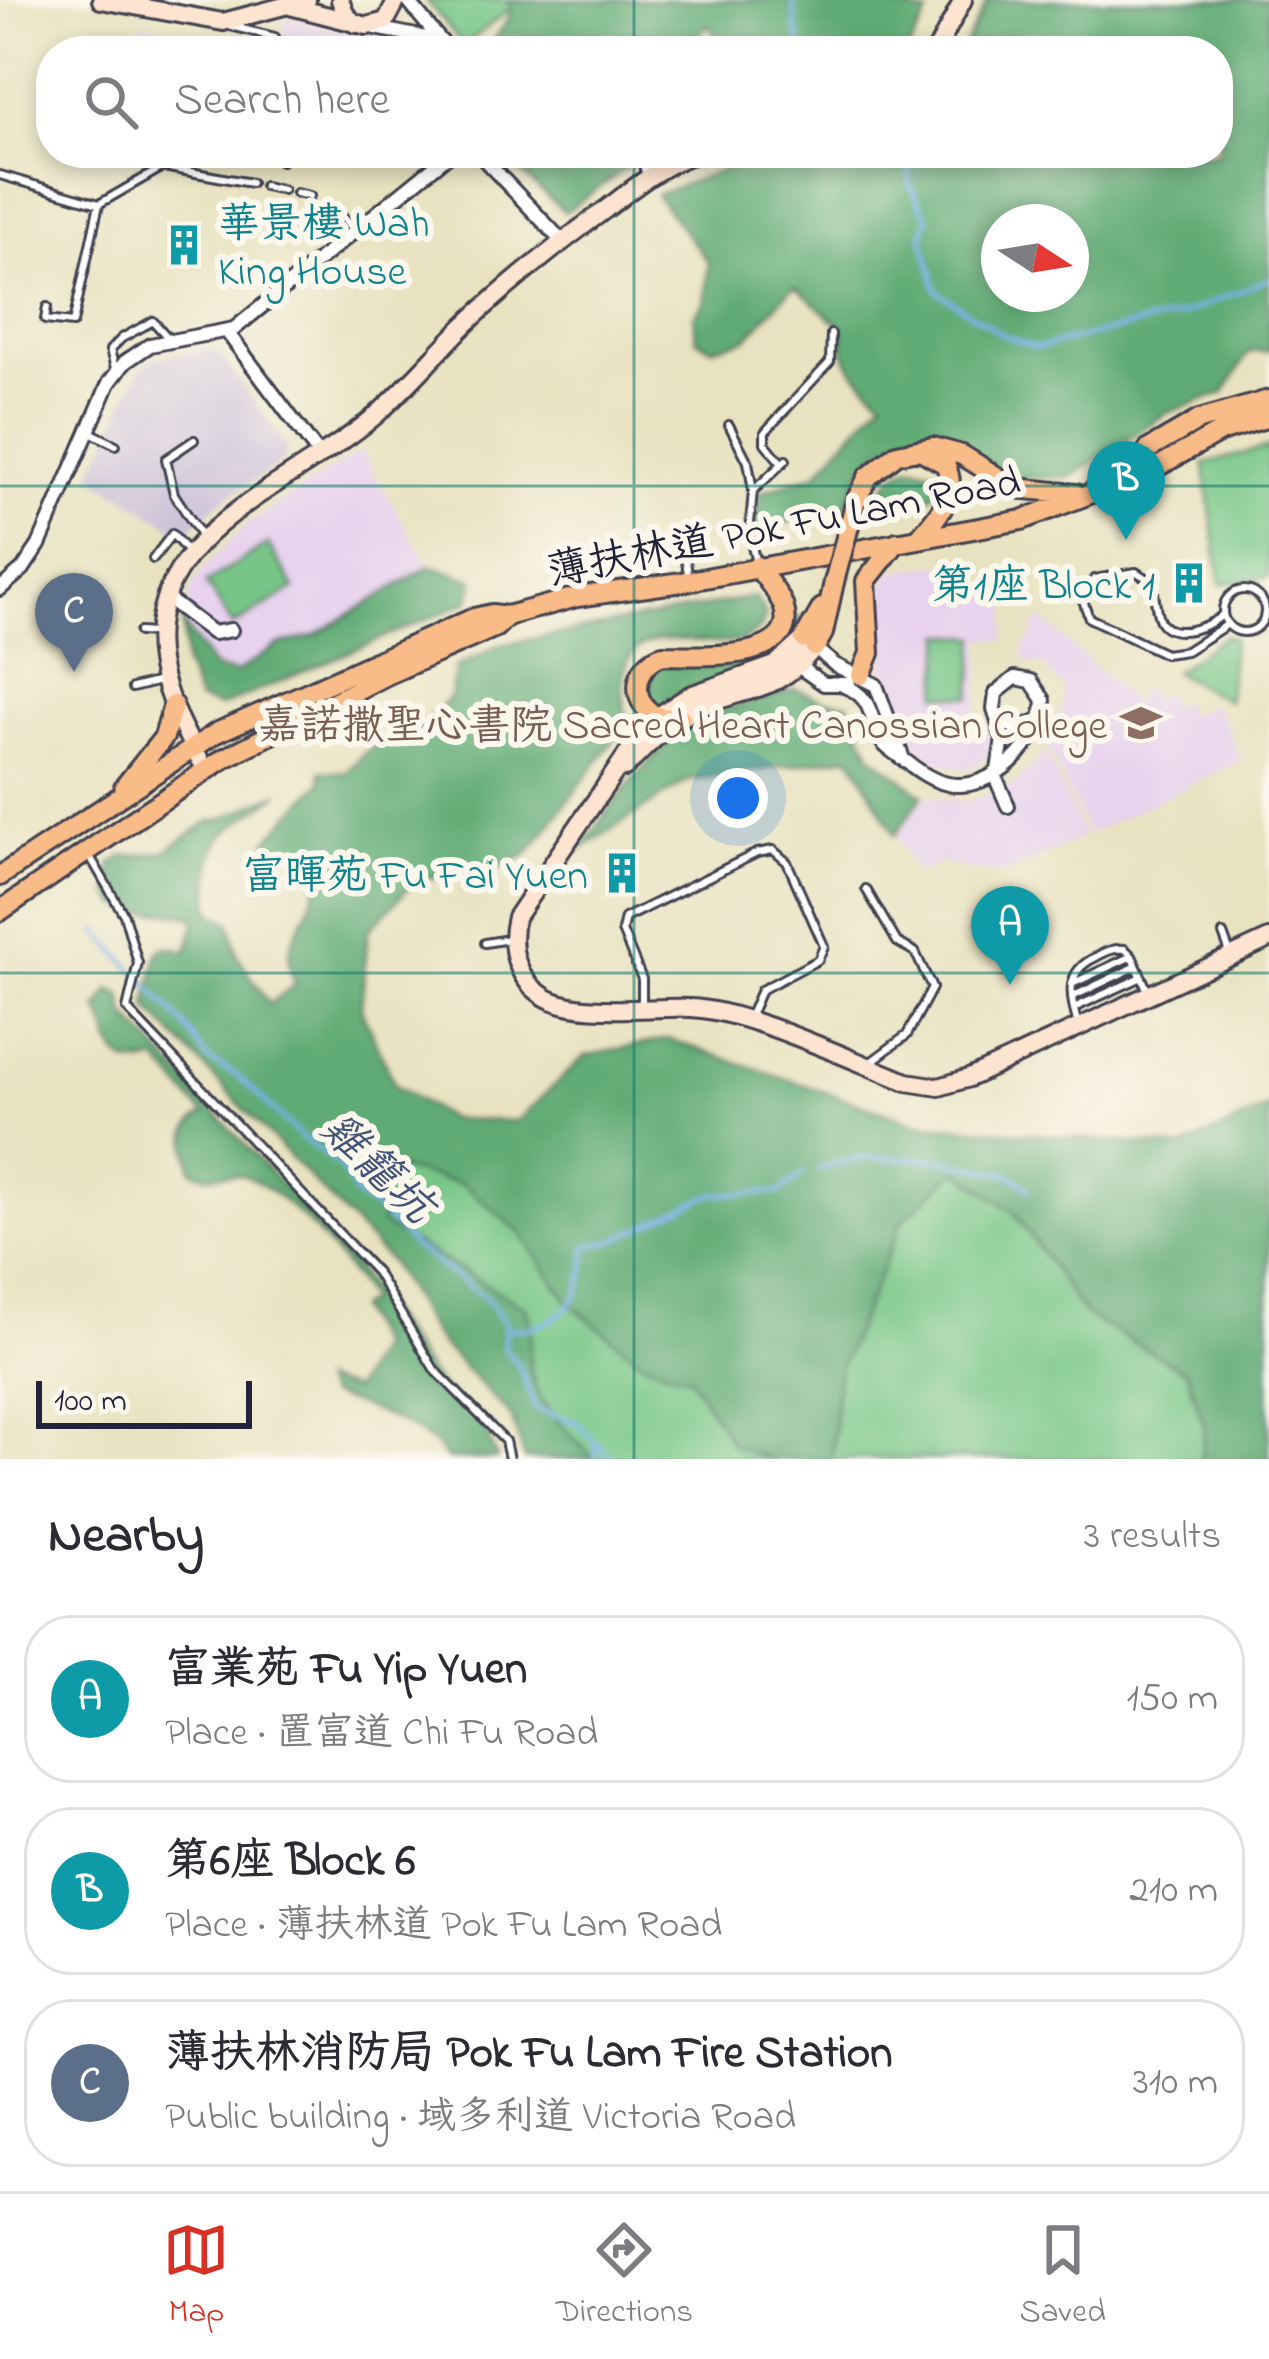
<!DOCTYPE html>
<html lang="en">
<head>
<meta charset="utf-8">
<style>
  body { margin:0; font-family:"Indie Flower","LXGW WenKai TC",sans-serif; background:#f2f2f3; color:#2b2b33 }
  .compass { position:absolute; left:981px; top:204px; width:108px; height:108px; border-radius:50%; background:#fff; box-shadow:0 6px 18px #0003; rotate:102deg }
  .scale { position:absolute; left:36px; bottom:30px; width:216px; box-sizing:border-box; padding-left:12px; border:6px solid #22223b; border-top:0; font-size:33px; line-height:42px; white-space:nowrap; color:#22223b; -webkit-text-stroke:9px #fbf7ec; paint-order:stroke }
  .you { position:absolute; left:738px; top:798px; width:42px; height:42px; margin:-30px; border:9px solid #fff; border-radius:50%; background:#1a73e8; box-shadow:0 0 0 18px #1a73e833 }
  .badge { display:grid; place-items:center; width:78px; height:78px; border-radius:50%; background:#d93025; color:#fff; font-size:39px; font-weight:700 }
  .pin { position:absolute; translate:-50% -99px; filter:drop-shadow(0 3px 6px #0008) }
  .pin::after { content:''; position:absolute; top:63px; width:42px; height:36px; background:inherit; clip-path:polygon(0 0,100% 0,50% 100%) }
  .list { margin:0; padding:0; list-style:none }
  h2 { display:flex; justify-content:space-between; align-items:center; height:156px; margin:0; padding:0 48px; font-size:51px }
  h2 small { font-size:39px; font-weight:400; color:#7c7c81 }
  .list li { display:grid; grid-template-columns:78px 1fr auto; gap:36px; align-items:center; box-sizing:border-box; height:168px; margin:0 24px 24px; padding:0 24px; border:3px solid #e1e1e2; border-radius:48px }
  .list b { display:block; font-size:45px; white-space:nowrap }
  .list p { margin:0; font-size:39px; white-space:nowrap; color:#7c7c81 }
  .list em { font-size:39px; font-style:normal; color:#7c7c81 }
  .icon { flex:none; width:66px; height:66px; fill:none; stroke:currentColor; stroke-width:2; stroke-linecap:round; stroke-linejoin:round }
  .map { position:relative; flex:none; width:1269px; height:1459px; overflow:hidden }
  .search { position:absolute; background:#fff; box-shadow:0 6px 18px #0003; left:36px; right:36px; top:36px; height:132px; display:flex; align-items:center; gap:30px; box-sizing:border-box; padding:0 42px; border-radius:48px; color:#7c7c81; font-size:45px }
  .sheet { height:732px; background:#fff }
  nav { display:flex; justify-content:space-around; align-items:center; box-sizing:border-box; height:168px; border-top:3px solid #e1e1e2; background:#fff; font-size:33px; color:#7c7c81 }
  nav a { display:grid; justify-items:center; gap:6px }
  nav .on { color:#d93025 }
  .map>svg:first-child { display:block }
</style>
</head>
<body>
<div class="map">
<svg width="1269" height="1459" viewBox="0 0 1269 1459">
  <rect width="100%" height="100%" fill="#fbf7ec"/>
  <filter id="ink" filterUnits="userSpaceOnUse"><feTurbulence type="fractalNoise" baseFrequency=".00833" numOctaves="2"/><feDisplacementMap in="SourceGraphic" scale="24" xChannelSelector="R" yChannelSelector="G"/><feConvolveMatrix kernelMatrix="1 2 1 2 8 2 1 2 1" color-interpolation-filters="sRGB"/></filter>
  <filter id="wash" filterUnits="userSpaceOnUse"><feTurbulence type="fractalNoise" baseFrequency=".004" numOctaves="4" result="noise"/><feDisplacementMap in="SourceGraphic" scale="48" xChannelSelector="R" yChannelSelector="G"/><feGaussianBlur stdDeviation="2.7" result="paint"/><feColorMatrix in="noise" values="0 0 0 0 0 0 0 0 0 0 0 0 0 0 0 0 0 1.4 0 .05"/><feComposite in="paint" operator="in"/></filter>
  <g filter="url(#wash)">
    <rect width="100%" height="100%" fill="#e8e2c0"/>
    <path fill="#e8d2ee" d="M286,17l93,20 -3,14h-97z
      M141,24l128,27h-134z
      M360,451l70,115 -116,70 -35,9 -43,28 -21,-4 -32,-45 8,-34 10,-19 47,-47z
      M966,561l-1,21 45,3 -5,54h-22l-6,77 11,14 4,16 -7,14 -18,9 -35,-9 -16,-15 -17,-51 -15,-27 -3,-76 11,-20z
      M1043,620l92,84 3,-13 9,-1 7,8 12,-4 5,13 12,-4 6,13 26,-12 26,56 -153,74 -40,-87 14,-38 1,-21 -18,-22 -21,-5v-17l9,-7 1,-12z
      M1045,752l39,84 -82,39 -62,-12 -24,10 -19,-36 29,-41 39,6 37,-11 14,-7z"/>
    <path fill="#c9bfd7" d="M211,350l9,4 65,90 2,8 -5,11 -65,41 -33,30 -93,-58 49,-106 10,-9 15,-5z"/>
    <path fill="#77c687" stroke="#4c7461" stroke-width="3" d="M426,0h95l-57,46z
      M1269,447v130l-48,7 -17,-120z
      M268,544l27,44 -62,38 -27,-43z
      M944,634l33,3 -6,60 -33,-3z
      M1225,635l8,4 -5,62 -54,-29z
      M403,1169l59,15 57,46 51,74 72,58 48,15 43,69 38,13h-177c-26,-28 -60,-55 -64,-94 -3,-25 6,-27 -4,-57l-143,-83 -10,-39z
      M956,1170l57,41 72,104 102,57 18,56 -4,31h-369l6,-87 64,-151z"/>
    <path fill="#61ab74" stroke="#426658" stroke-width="3" fill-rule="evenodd" d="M509,0h351l68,14 -20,37h-184l-15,-26 -31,26h-190l22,-36z
      M988,0h281v351l-20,1 -25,41 -57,20 -96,64 -59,2 -54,-36 -28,-8 -28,4 -23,12 -18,19 -18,43 -90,15 8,-36 55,-18 67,-75c-25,-24 -43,-34 -40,-71l-46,-40 -6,1 -45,50 -35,9 -15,-9 -2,-23 11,-14 4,-39 -53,-68 82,-31h36l42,-9 46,14 22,-16h334v-102h-256zM999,222h72v72h-72z
      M499,153h134l-4,13 -64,46z
      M912,466l20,4 6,18c-13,22 -40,18 -63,21 6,-22 15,-35 37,-43z
      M430,566l44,14 -4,21 -250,106 -22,-7 -13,-34 -2,-42 32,45 21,4 43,-28 35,-9z
      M755,597l11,18c-19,63 -119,-10 -140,51 -6,18 -1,39 0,58l-99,131 -40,16 -70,8 -49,52 -7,78 34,76 54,34 68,2 68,-65 83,-17 248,84 266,25 87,-41v352h-68l4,-31 -18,-56 -102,-57 -72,-104 -56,-41 -55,51 -64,151 -6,87h-61l-38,-13 -43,-69 -48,-15 -72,-58 -51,-73 -56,-47 -61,-15 -29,17 10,39 143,83c10,30 1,32 4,57 4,39 38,66 64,94h-69l-14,-43 -75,-77 -46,-77 -243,-255 11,-55 8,-5 21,4 9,-32c-31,-14 -46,2 -80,-15l-6,-11 1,-28 11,-8 42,-5 44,-30 12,-2 60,-28c-40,36 -70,31 -70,94 0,13 -3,17 3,28l17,7 7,34 32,49 27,-20c-15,-32 -2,-45 12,-74 9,-19 13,-38 14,-59l-56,-4 1,-6 54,-59v-11l25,2 23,-24 51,-21 30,-31 6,-30 45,-22z
      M798,616l11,3c-7,10 -14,22 -23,31 -35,33 -92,23 -129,60 -9,-17 -12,-32 4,-45 53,2 112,10 137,-49z
      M795,689l28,11 25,3 24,53 51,39 -28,40 -44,-79 -164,25 -109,70c34,-45 84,-117 137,-138 24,-9 54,-15 80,-24z
      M110,989l12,6 4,20 222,242 86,122 49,47 14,33h-51c-17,-33 -84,-52 -118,-64l-7,-14 32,9 25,-43 -21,-38 12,-9c-26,-41 -77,-103 -122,-123 -20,-9 -35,6 -55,-7 -5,-22 -11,-46 13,-55l-48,-55c-49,16 -44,-24 -59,-51z"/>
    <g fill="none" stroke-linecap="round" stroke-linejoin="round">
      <path stroke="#7db2eb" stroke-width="4.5" d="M793,0l3,29 8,22
        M911,153l-2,30 19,35 -6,18 15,55 63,42 36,15 148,-34 85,-35
        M97,931l87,93 23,35 30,16 62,60 42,33 16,29 25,16 31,33 74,53 18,23 -1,27 14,15 18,45 41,14 35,36
        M818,1169l42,-11 77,1 76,17 16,13
        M506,1329c38,1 70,-15 78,-55 3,-11 0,-18 3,-28l28,-6 98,-46 66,-1 25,-20
        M596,1446v13"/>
    </g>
  </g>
  <g filter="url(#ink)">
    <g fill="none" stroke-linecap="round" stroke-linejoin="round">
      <g stroke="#403f4f" stroke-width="12">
        <path id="lane" d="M230,26l45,11
          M834,153h21
          M281,161l2,-8
          M0,175l99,29 64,-37 88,16
          M264,186l19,4
          M296,193l14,3
          M333,206l22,25
          M47,307l-2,13 28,3 26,-119
          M116,372l-6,-22 12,-12 31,-17 17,19
          M729,425l19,37 5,29 -4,43 7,29
          M88,431l28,14
          M194,440l-28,19 8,35 28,43
          M782,464l-17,-21v-11l65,-70 1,-28
          M753,491l33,-31
          M681,530l8,50
          M153,559l19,-25 15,17
          M1223 611a21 21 0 1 1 42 0a21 21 0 1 1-42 0Z
          M1223,614c-12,13 -51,27 -63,7 -5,-10 -5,-28 -8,-40l-16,-9 -41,7 -13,18 7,21 76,36 21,-3 42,-27
          M139,632l16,1
          M132,688l28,-7
          M88,853l36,62 14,48 -11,46 249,263 58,97 71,72 4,18
          M866,889l31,53 18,10 17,36 -25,47 -39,29
          M1223,934l7,19
          M485,943l24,-4
          M1072,984l60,-28
          M1074,996l61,-29
          M642,1004v-25l-20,-48 3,-13 132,-65 16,-3 14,12 37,84 -6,14 -57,30 -13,30
          M1074,1008l68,-31
          M1078,1025c-9,-30 -13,-54 18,-68 11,-6 17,-9 29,-8l7,7 16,35"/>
      </g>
      <g stroke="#403f4f" stroke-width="18">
        <path id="street" d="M407,0l42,51
          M371,27l70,14
          M478,153l84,88
          M643,153l6,23
          M227,332l93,124
          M0,589l23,-20 16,-24 70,-162 16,-21 25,-17 84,-16 217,-176
          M165,597l48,36 18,-3
          M810,644l25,21 41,20 26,71
          M792,662l32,22h24
          M844,686c38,13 21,48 48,65 17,12 35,29 56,33 44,9 94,-42 96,-84l-13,-19 -16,-3 -19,15 -2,16 9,30 -5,31
          M1001,722l18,7 18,-8
          M994,774l14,32"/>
      </g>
      <g stroke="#403f4f" stroke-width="22">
        <path id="secondary" d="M101,0l122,22 84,-22
          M340,0l6,15 10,9
          M290,6l77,20 19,-5 11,-21
          M936,51l27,-51
          M804,639l-29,26 -85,30 -41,27 -133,195c-8,31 1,63 29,80 34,20 105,9 145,11 57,2 160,52 217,74l32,5 30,-9 300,-139
          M625,768c21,-22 46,-47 74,-60 49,-23 77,-12 116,-61
          M206,770c-30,-51 -62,-111 -41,-171 29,-85 145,-127 210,-183 32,-28 60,-61 90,-91 44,-42 92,-80 141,-116 29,-22 57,-46 93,-56"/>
      </g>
      <g stroke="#403f4f" stroke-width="24">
        <path id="primary" d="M1136,468l21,-1 63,-35 49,-15
          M868,477l29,-23 36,-7 29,8 53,33 61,6
          M918,539c20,-24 42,-44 27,-75l-23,-13
          M804,639l18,-31
          M815,647l8,-14 11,-51
          M861,675l9,-22 -4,-72 31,-39
          M681,718c-10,0 -22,1 -30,-5 -23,-18 -13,-51 12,-58 28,0 141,10 120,-50 -5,-13 -18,-27 -26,-39
          M124,787l40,-50 9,-32
          M0,876l216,-143 258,-115 18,-4 15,2 70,-19 112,-16 333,-61 65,-25 49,-27 13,-19 50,-29 70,-20
          M0,911l223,-152 163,-84 110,-48 11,-11"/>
      </g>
      <use href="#lane" stroke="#fff" stroke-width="6"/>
      <use href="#street" stroke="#fff" stroke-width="12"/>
      <use href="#secondary" stroke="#fde4d0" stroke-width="16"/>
      <use href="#primary" stroke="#f9bc89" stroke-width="18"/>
      <g stroke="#403f4f" stroke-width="24" stroke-linecap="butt">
        <path id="primary-bridge" d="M834,582l22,-82 12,-23"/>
      </g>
      <use href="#primary-bridge" stroke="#f9bc89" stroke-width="18"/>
    </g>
  </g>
  <path fill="none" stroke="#0f766e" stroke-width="3" stroke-opacity="0.55" d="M634,0v51M634,153v1306M0,486h1269M0,973h1269"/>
  <defs>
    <g id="building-bare" transform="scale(3.24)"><path d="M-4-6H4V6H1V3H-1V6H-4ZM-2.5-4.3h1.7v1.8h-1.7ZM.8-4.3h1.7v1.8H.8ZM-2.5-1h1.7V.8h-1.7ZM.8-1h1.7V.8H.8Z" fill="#0f9aa8" stroke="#fbf7ec" stroke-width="2.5" paint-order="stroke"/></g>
    <g id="school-bare" transform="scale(3.24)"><path d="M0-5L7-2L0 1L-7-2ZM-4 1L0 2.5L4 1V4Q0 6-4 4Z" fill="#8d6e63" stroke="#fbf7ec" stroke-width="2.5" paint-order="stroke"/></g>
  </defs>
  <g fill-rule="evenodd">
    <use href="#building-bare" x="184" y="245"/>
    <use href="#building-bare" x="1189" y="583"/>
    <use href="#school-bare" x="1141" y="723"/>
    <use href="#building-bare" x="622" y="873"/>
  </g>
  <g text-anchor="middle" stroke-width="12" stroke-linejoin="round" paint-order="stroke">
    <g font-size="42" fill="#0d838f" stroke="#fbf7ec" text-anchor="end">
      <text x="218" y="236" text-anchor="start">華景樓 Wah<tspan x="218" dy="48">King House</tspan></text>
      <text x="1155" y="598">第1座 Block 1</text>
      <text x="588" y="888">富暉苑 Fu Fai Yuen</text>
    </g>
    <g font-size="42" fill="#22223b" stroke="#fbf7ec">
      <text transform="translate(783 524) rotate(-11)" y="15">薄扶林道 Pok Fu Lam Road</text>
    </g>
    <g font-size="42" fill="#785e54" stroke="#fbf7ec" text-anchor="end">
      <text x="1107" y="738">嘉諾撒聖心書院 Sacred Heart Canossian College</text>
    </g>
    <g font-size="45" font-style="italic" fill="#425479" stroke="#fbf7ec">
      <text transform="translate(379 1166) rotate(44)" y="16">雞籠坑</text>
    </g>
  </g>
</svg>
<svg class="compass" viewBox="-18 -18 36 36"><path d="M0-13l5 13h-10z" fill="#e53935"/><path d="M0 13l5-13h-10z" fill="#7c7c81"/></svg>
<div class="scale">100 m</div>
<div class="you"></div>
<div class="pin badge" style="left:1010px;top:985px;background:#0f9aa8">A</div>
<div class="pin badge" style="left:1126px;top:540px;background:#0f9aa8">B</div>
<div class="pin badge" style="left:74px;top:672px;background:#5c6f8a">C</div>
<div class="search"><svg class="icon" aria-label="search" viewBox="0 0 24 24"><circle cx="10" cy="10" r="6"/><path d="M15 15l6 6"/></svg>Search here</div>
</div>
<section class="sheet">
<h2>Nearby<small>3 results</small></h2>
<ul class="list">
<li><span class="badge" style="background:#0f9aa8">A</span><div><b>富業苑 Fu Yip Yuen</b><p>Place · 置富道 Chi Fu Road</p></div><em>150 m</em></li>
<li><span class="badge" style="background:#0f9aa8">B</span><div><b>第6座 Block 6</b><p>Place · 薄扶林道 Pok Fu Lam Road</p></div><em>210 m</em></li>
<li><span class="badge" style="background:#5c6f8a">C</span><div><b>薄扶林消防局 Pok Fu Lam Fire Station</b><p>Public building · 域多利道 Victoria Road</p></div><em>310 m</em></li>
</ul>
</section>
<nav>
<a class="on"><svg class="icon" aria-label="map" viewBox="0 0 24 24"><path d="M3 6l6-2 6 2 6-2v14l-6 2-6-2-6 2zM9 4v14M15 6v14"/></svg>Map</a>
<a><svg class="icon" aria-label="directions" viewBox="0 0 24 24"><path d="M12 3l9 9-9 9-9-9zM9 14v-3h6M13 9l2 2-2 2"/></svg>Directions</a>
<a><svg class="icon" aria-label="saved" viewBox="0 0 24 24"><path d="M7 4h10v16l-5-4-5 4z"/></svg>Saved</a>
</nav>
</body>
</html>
